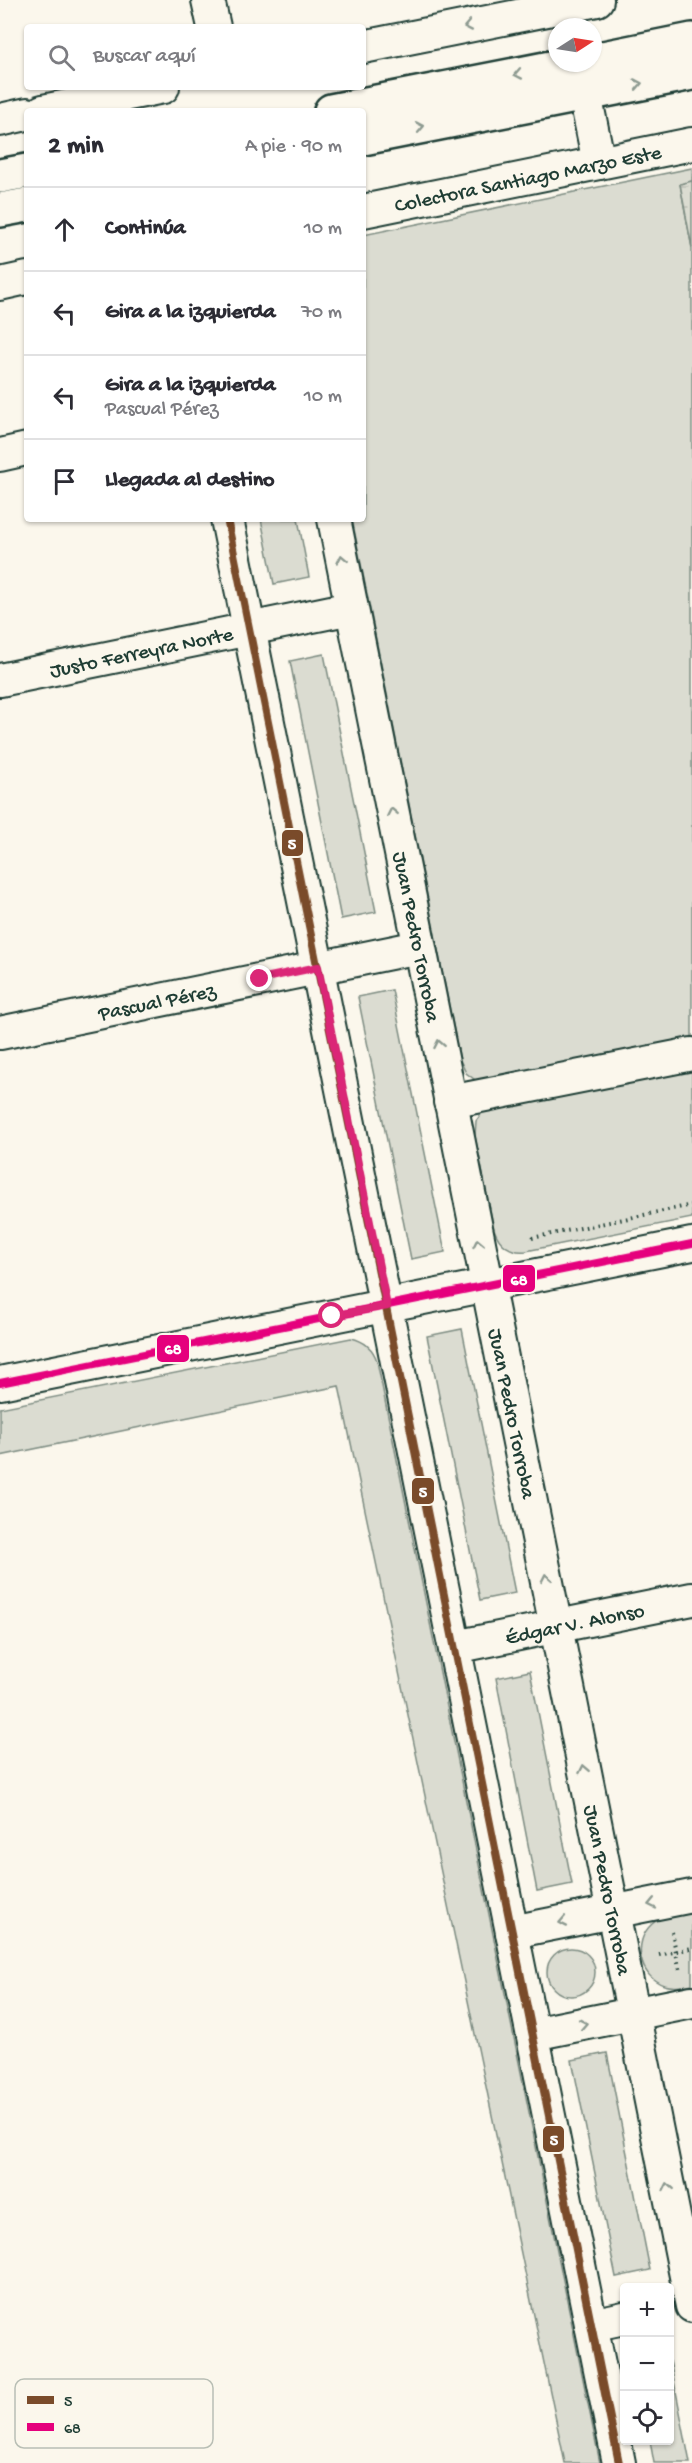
<!DOCTYPE html>
<html lang="es">
<head>
<meta charset="utf-8">
<style>
  body { margin:0; font-family:"Gochi Hand",sans-serif; background:#f2f2f3; color:#2b2b33 }
  .controls { position:absolute; right:18px; bottom:18px; display:grid; overflow:hidden; border-radius:6px; box-shadow:0 2px 4px #0004 }
  .controls button { width:54px; height:54px; display:grid; place-items:center; padding:0; border:0; border-bottom:2px solid #e1e1e2; background:#fff; color:#2b2b33; font:30px sans-serif }
  .compass { position:absolute; left:548px; top:18px; width:54px; height:54px; border-radius:50%; background:#fff; box-shadow:0 2px 4px #0004; rotate:78deg }
  .stop { position:absolute; width:18px; height:18px; margin:-14px; border:4px solid #db2777; border-radius:50%; background:#fff }
  .stop.end { background:#db2777; border-color:#fff; box-shadow:0 2px 6px #0008 }
  .list { margin:0; padding:0; list-style:none }
  h2 { display:flex; justify-content:space-between; align-items:center; height:78px; margin:0; padding:0 24px; font-size:26px }
  h2 small { font-size:20px; font-weight:400; color:#7c7c81 }
  .list li { display:grid; grid-template-columns:39px 1fr auto; gap:18px; align-items:center; box-sizing:border-box; height:84px; padding:0 24px; border-top:2px solid #e1e1e2 }
  .list b { display:block; font-size:22px; white-space:nowrap }
  .list p { margin:0; font-size:20px; white-space:nowrap; color:#7c7c81 }
  .list em { font-size:20px; font-style:normal; color:#7c7c81 }
  .icon { flex:none; width:33px; height:33px; fill:none; stroke:currentColor; stroke-width:2; stroke-linecap:round; stroke-linejoin:round }
  .map { position:relative; flex:none; width:692px; height:2463px; overflow:hidden }
  .search { position:absolute; background:#fff; box-shadow:0 2px 4px #0004; left:24px; top:24px; width:342px; height:66px; display:flex; align-items:center; gap:15px; box-sizing:border-box; padding:0 21px; border-radius:6px; color:#7c7c81; font-size:22px }
  .panel { position:absolute; background:#fff; box-shadow:0 2px 4px #0004; left:24px; top:108px; width:342px; height:414px; border-radius:6px }
  .map>svg:first-child { display:block }
</style>
</head>
<body>
<div class="map">
<svg width="692" height="2463" viewBox="0 0 692 2463">
  <defs>
    <pattern id="wetland-marsh" width="20" height="14" patternUnits="userSpaceOnUse" patternTransform="scale(1.5)"><rect width="20" height="14" fill="#dbdcd1"/><path d="M1 5h8M5 5V1M11 12h8M15 12V8" fill="none" stroke="#bcbeb4"/></pattern>
  </defs>
  <rect width="100%" height="100%" fill="#fbf7ec"/>
  <filter id="ink" filterUnits="userSpaceOnUse"><feTurbulence type="fractalNoise" baseFrequency=".0167" numOctaves="2"/><feDisplacementMap in="SourceGraphic" scale="12" xChannelSelector="R" yChannelSelector="G"/><feConvolveMatrix kernelMatrix="1 2 1 2 8 2 1 2 1" color-interpolation-filters="sRGB"/></filter>
  <g filter="url(#ink)">
    <path fill="#dbdcd1" stroke="#7d8c82" stroke-width="1.5" d="M692,168v13l-12,3 12,64v795l-214,39 -12,-9 -6,-13 -108,-541h11v-284z
      M261,519h37l11,58 -35,7z
      M324,654l52,258 -35,7 -51,-258z
      M392,990l53,262 -34,7 -53,-262z
      M692,1065v153l-166,33c-16,2 -27,-7 -32,-22l-19,-93 1,-15 9,-12z
      M462,1329l53,264 -35,7 -53,-264z
      M351,1338c14,3 22,10 26,23l223,1102h-35l-226,-1077 -339,70v-48z
      M530,1671l42,213 -35,7 -41,-213z
      M692,1912v72c-10,2 -18,4 -28,1 -25,-8 -32,-43 -12,-61 10,-9 27,-9 40,-12z
      M547 1972a24 24 0 1 1 48 0a24 24 0 1 1-48 0Z
      M607,2053l43,217 -34,7 -44,-217z
      M670,2361l20,102h-36l-4,-22 20,-1z"/>
    <path fill="url(#wetland-marsh)" stroke="#7d8c82" stroke-width="1.5" d="M692,181v67l-12,-64z"/>
    <g fill="none" stroke-linecap="round" stroke-linejoin="round">
      <g stroke="#1f3d34" stroke-width="36">
        <g id="minor">
          <path d="M208,0l6,27"/>
          <path d="M363,47l234,-47"/>
          <path d="M580,70l19,93"/>
          <path d="M43,111l120,-24"/>
          <path d="M0,120l27,-6"/>
          <path id="s1" d="M363,211l329,-67"/>
          <path d="M0,284l27,-6"/>
          <path d="M0,455l27,-6"/>
          <path d="M227,519l392,1944"/>
          <path id="s2" d="M334,519l358,1787"/>
          <path id="s3" d="M0,680l351,-72"/>
          <path id="s4" d="M0,1033l419,-86"/>
          <path d="M450,1102l242,-48"/>
          <path d="M0,1383l692,-139"/>
          <path id="s5" d="M455,1647l237,-48"/>
          <path d="M512,1932l180,-36"/>
          <path d="M533,2034l159,-32"/>
          <path d="M591,2325l33,-7"/>
        </g>
      </g>
      <g stroke="#1f3d34" stroke-width="38">
        <path id="highway" d="M593,60l99,-20
          M331,111l245,-48
          M363,138l329,-65
          M0,176l27,-5
          M0,210l27,-5"/>
      </g>
      <path stroke="#1f3d34" stroke-width="4" stroke-dasharray="1.5 4.5" stroke-linecap="butt" d="M532,1238l160,-33
        M672,1932l8,40
        M659,1955l33,-7"/>
      <use href="#minor" stroke="#fbf7ec" stroke-width="32"/>
      <use href="#highway" stroke="#fbf7ec" stroke-width="33"/>
      <g stroke="#fbf7ec" stroke-width="12">
        <path id="bus-1" d="M227,519l392,1944"/>
      </g>
      <g stroke="#fbf7ec" stroke-width="12">
        <path id="bus-2" d="M0,1383l692,-139"/>
      </g>
      <use href="#bus-1" stroke="#7a4b2a" stroke-width="8"/>
      <use href="#bus-2" stroke="#e5007d" stroke-width="8"/>
    </g>
    <defs><path id="oneway-chevron" d="M-2-3.5L2.5 0L-2 3.5" fill="none" stroke-width="1.6" stroke-linecap="round" stroke-linejoin="round" transform="scale(1.5)"/></defs>
    <g stroke="#8d9a90">
      <use href="#oneway-chevron" transform="translate(468 26) rotate(169)"/>
      <use href="#oneway-chevron" transform="translate(518 74) rotate(169)"/>
      <use href="#oneway-chevron" transform="translate(638 84) rotate(-11)"/>
      <use href="#oneway-chevron" transform="translate(420 127) rotate(-11)"/>
      <use href="#oneway-chevron" transform="translate(342 559) rotate(-101)"/>
      <use href="#oneway-chevron" transform="translate(392 812) rotate(-101)"/>
      <use href="#oneway-chevron" transform="translate(439 1044) rotate(-101)"/>
      <use href="#oneway-chevron" transform="translate(478 1243) rotate(-101)"/>
      <use href="#oneway-chevron" transform="translate(546 1578) rotate(-101)"/>
      <use href="#oneway-chevron" transform="translate(584 1769) rotate(-101)"/>
      <use href="#oneway-chevron" transform="translate(652 1904) rotate(168)"/>
      <use href="#oneway-chevron" transform="translate(563 1922) rotate(169)"/>
      <use href="#oneway-chevron" transform="translate(583 2024) rotate(-11)"/>
      <use href="#oneway-chevron" transform="translate(668 2187) rotate(-101)"/>
    </g>
  </g>
  <g fill="none" stroke-linecap="round" stroke-linejoin="round" filter="url(#ink)">
    <path stroke="#db2777" stroke-width="8" d="M260,979l58,-12 69,339 -55,10"/>
  </g>
  <g text-anchor="middle" stroke-width="4.5" stroke-linejoin="round" paint-order="stroke">
    <g font-size="21" fill="#1f3d34" stroke="#fbf7ec">
      <text dy="7" stroke="none"><textPath href="#s1" startOffset="168">Colectora Santiago Marzo Este</textPath></text>
      <text dy="7" stroke="none"><textPath href="#s3" startOffset="144">Justo Ferreyra Norte</textPath></text>
      <text dy="7" stroke="none"><textPath href="#s2" startOffset="426">Juan Pedro Torroba</textPath></text>
      <text dy="7" stroke="none"><textPath href="#s4" startOffset="160">Pascual Pérez</textPath></text>
      <text dy="7" stroke="none"><textPath href="#s2" startOffset="912">Juan Pedro Torroba</textPath></text>
      <text dy="7" stroke="none"><textPath href="#s5" startOffset="122">Édgar V. Alonso</textPath></text>
      <text dy="7" stroke="none"><textPath href="#s2" startOffset="1398">Juan Pedro Torroba</textPath></text>
    </g>
  </g>
  <rect x="15" y="2379" width="198" height="69" rx="9" fill="#fbf7ec" stroke="#b9bfb5" stroke-width="1.5"/>
  <rect x="27" y="2396" width="27" height="8" fill="#7a4b2a"/>
  <rect x="27" y="2423" width="27" height="8" fill="#e5007d"/>
  <g font-size="16" fill="#1f3d34">
    <text x="64" y="2406">5</text>
    <text x="64" y="2433">68</text>
  </g>
  <g stroke="#fbf7ec" stroke-width="2">
    <rect x="281" y="829" width="23" height="28" rx="6" fill="#7a4b2a"/>
    <rect x="502" y="1264" width="34" height="29" rx="6" fill="#e5007d"/>
    <rect x="156" y="1334" width="34" height="29" rx="6" fill="#e5007d"/>
    <rect x="411" y="1477" width="24" height="28" rx="6" fill="#7a4b2a"/>
    <rect x="542" y="2125" width="23" height="28" rx="6" fill="#7a4b2a"/>
  </g>
  <g font-size="16" text-anchor="middle" font-weight="bold" fill="#fff">
    <text x="292" y="849">5</text>
    <text x="519" y="1285">68</text>
    <text x="173" y="1354">68</text>
    <text x="423" y="1497">5</text>
    <text x="554" y="2145">5</text>
  </g>
</svg>
<div class="controls">
<button>+</button>
<button>−</button>
<button><svg class="icon" aria-label="locate" viewBox="0 0 24 24"><circle cx="12" cy="12" r="6"/><path d="M12 2v4M12 18v4M2 12h4M18 12h4"/></svg></button>
</div>
<svg class="compass" viewBox="-18 -18 36 36"><path d="M0-13l5 13h-10z" fill="#e53935"/><path d="M0 13l5-13h-10z" fill="#7c7c81"/></svg>
<div class="stop" style="left:332px;top:1316px"></div>
<div class="stop end" style="left:260px;top:979px"></div>
<div class="search"><svg class="icon" aria-label="search" viewBox="0 0 24 24"><circle cx="10" cy="10" r="6"/><path d="M15 15l6 6"/></svg>Buscar aquí</div>
<section class="panel">
<h2>2 min<small>A pie · 90 m</small></h2>
<ul class="list">
<li><svg class="icon" aria-label="ahead" viewBox="0 0 24 24"><path d="M12 20V5M6 11l6-6 6 6"/></svg><div><b>Continúa</b></div><em>10 m</em></li>
<li><svg class="icon" aria-label="left" viewBox="0 0 24 24"><path d="M17 20v-9H6M10 6l-5 5 5 5"/></svg><div><b>Gira a la izquierda</b></div><em>70 m</em></li>
<li><svg class="icon" aria-label="left" viewBox="0 0 24 24"><path d="M17 20v-9H6M10 6l-5 5 5 5"/></svg><div><b>Gira a la izquierda</b><p>Pascual Pérez</p></div><em>10 m</em></li>
<li><svg class="icon" aria-label="arrive" viewBox="0 0 24 24"><path d="M6 21V4h12l-3 4 3 4H6"/></svg><div><b>Llegada al destino</b></div></li>
</ul>
</section>
</div>
</body>
</html>
